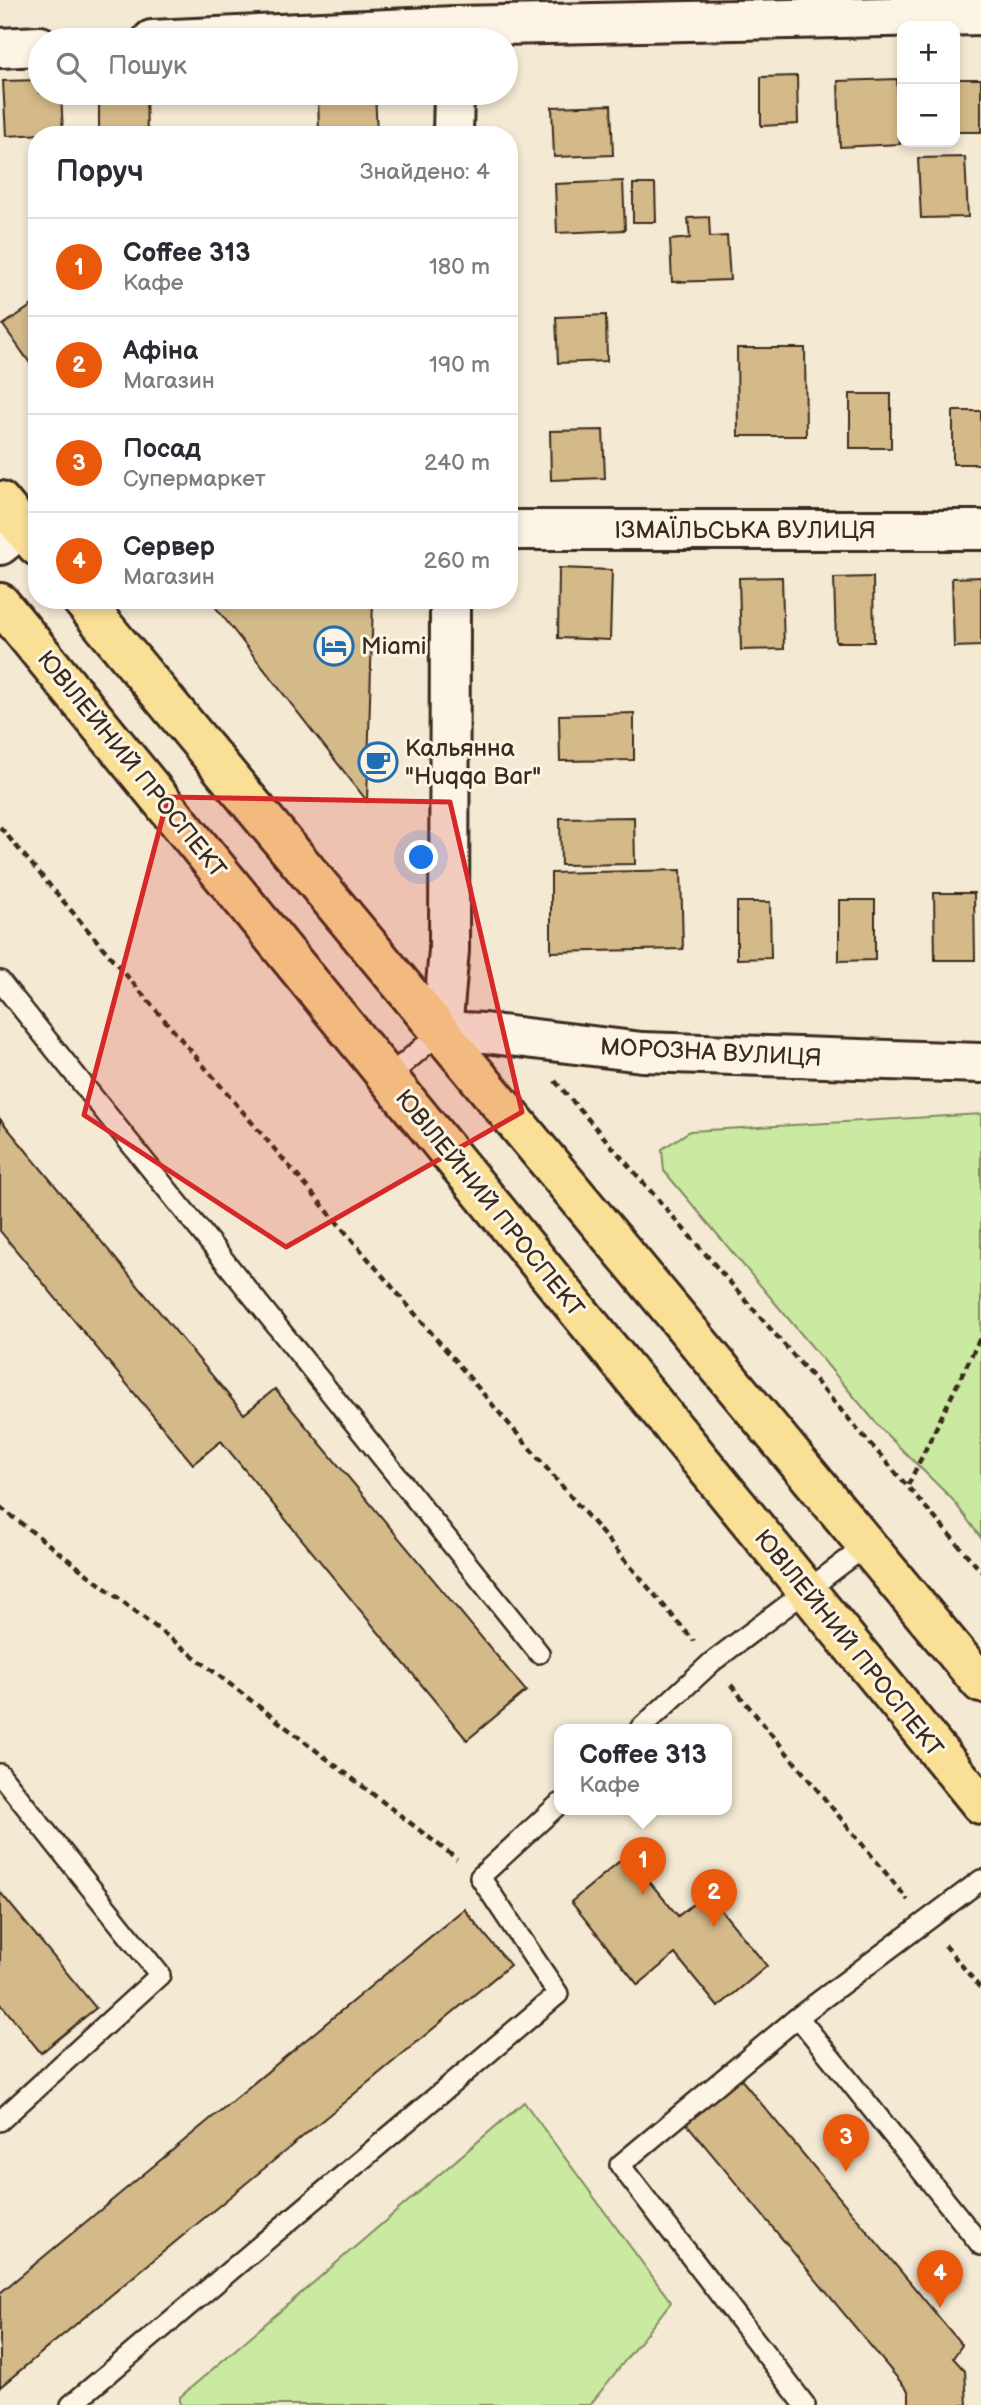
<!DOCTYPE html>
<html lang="uk">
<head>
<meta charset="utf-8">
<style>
  body { margin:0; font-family:"Balsamiq Sans",sans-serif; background:#f7f7f7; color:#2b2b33 }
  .controls { position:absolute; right:21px; top:21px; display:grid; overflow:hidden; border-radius:14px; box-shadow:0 4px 10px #0003 }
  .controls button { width:63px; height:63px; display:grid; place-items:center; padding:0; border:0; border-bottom:2px solid #e1e1e2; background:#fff; color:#2b2b33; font:35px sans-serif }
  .you { position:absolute; left:422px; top:858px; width:24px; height:24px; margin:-18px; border:5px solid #fff; border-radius:50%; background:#1a73e8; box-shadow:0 0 0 10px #1a73e833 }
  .badge { display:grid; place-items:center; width:46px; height:46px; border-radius:50%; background:#ea580c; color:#fff; font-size:23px; font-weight:700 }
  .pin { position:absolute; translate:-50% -58px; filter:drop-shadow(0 2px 4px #0008) }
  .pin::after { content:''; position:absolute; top:37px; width:24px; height:21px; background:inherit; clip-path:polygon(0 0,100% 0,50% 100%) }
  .popup { position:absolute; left:554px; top:1724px; width:178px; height:91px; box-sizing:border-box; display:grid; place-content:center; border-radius:14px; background:#fff; filter:drop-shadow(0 2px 5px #0005); font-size:23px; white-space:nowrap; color:#7c7c81 }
  .popup b { font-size:26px; color:#2b2b33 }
  .popup::after { content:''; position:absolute; left:50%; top:100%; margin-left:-14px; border:14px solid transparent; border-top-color:#fff }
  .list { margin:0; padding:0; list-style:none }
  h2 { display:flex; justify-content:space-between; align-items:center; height:91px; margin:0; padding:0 28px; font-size:30px }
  h2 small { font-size:23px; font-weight:400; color:#7c7c81 }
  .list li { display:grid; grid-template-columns:46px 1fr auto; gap:21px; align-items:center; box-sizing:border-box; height:98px; padding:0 28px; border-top:2px solid #e1e1e2 }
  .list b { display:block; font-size:26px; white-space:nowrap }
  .list p { margin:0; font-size:23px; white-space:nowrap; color:#7c7c81 }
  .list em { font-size:23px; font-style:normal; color:#7c7c81 }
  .icon { flex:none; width:38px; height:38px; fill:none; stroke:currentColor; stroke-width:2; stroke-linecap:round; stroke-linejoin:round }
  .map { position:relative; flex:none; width:981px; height:2405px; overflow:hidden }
  .search { position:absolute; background:#fff; box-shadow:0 4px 10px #0003; left:28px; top:28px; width:490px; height:77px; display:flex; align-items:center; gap:18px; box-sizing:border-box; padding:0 24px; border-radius:38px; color:#7c7c81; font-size:26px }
  .panel { position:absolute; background:#fff; box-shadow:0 4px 10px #0003; left:28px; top:126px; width:490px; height:483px; border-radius:28px }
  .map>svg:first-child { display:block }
</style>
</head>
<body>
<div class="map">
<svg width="981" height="2405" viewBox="0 0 981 2405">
  <rect width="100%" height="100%" fill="#f4e9d3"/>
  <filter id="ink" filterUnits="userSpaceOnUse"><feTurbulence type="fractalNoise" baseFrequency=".0143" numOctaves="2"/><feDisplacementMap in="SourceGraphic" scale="14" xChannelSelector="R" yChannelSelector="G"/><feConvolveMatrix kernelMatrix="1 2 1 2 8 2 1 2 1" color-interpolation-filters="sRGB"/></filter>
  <g filter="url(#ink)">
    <path fill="#cae9a1" stroke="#828a60" stroke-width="2" d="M981,1114v424l-29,-39 -70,-69 -218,-259 -2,-22 28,-18z
      M524,2102l147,200 -81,103h-410v-8z"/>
    <path fill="#d4b989" stroke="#3b2a1e" stroke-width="2" d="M797,76l1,48 -37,2v-49z
      M897,79l3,65 -60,3 -2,-66z
      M955,79h26v53h-26z
      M40,80v13h21l2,40 -57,3 -3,-55z
      M99,93h47l1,42h-48z
      M318,93h57l2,40 -58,2z
      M611,105l2,50 -59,2 -2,-50z
      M965,157l3,60 -47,1 -3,-60z
      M623,181l2,49 -68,3 -2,-49z
      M633,184h22l1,38h-23z
      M709,217l1,20 17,-1 3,44 -58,2 -2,-42 20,-2 -2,-20z
      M37,302v71l-34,-48z
      M606,315l1,46 -49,2 -2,-46z
      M737,348h68l1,88h-68z
      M850,394h41v54h-41z
      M953,411h28v53h-28z
      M603,430l2,48 -54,2 -1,-49z
      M559,568l53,2 -2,70 -52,-2z
      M782,577l2,72 -43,1 -2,-72z
      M873,577l1,65h-38l-2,-64z
      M981,577v69l-27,1 -2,-69z
      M210,600h163l-6,201z
      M634,713v47l-74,1 -1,-46z
      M634,817l1,47 -74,1 -1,-47z
      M681,870l2,79 -132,3v-79z
      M934,893h40l1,67h-40z
      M839,900h36v60l-36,1z
      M737,902h33l1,56 -34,1z
      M0,1119l244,295 31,-25 251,302 -59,49 -246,-299 -28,23 -193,-233z
      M627,1855l51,61 29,-23 60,73 -49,41 -43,-53 -37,31 -67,-83z
      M0,1892l96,116 -55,45 -41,-50z
      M464,1909l46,56 -510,422v-94z
      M740,2078l222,267 -9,13 12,13 2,34h-58v-13l-223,-269z"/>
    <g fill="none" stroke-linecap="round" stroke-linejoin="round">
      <g stroke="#3b2a1e" stroke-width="24">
        <path id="service" d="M0,981l539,672
          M388,1077l54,-46
          M640,1729l72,-67 155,-117
          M0,1774l160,201 -160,146
          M981,1880l-183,137 183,228
          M798,2017l-178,148 185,240
          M71,2405l487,-411 -78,-117 79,-73"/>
      </g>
      <g stroke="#3b2a1e" stroke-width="44">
        <path id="minor" d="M152,40l302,-14 527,-11
          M0,48l40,-2
          M453,135l1,-42
          M509,530h472
          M0,545l22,-18 15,1
          M450,600l-1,350 -7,81 42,2 158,19 339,11"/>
      </g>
      <g stroke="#3b2a1e" stroke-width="44">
        <path id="primary" d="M0,501l37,45
          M82,600l899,1083
          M0,603l981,1201"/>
      </g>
      <path stroke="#3b2a1e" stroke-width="4.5" stroke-dasharray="7 5" stroke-linecap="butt" d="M0,827l694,814
        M555,1081l426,490
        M908,1485l73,-149
        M0,1507l457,352
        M731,1685l177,215
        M945,1945l36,44"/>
      <use href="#service" stroke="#fcf5e5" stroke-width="19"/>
      <use href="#minor" stroke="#fcf5e5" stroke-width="38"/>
      <use href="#primary" stroke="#fadf96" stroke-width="38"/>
    </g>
  </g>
  <path fill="#d62828" fill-opacity="0.2" stroke="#d62828" stroke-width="5" stroke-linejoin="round" d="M168,797l282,5 72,310 -236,135 -202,-132z"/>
  <defs>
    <g id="hotel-ring" transform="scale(2.0125)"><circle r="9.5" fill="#fcf5e5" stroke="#1f6fb2" stroke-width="1.5"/><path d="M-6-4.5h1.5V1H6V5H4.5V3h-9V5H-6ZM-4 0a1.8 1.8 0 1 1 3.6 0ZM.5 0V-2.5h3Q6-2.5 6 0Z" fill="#1f6fb2"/></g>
    <g id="cafe-ring" transform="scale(2.0125)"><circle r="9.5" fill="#fcf5e5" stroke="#1f6fb2" stroke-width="1.5"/><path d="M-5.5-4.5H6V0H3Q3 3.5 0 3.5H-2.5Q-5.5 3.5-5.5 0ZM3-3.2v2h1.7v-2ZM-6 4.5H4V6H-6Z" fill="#1f6fb2"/></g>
  </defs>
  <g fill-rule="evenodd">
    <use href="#hotel-ring" x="334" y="646"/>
    <use href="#cafe-ring" x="378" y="762"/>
  </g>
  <g text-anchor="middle" stroke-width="6" stroke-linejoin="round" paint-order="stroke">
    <g font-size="24" fill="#3b2a1e" stroke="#fcf5e5">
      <text x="745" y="538">ІЗМАЇЛЬСЬКА ВУЛИЦЯ</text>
      <text transform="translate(132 764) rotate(51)" y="8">ЮВІЛЕЙНИЙ ПРОСПЕКТ</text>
      <text transform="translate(711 1052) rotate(3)" y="8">МОРОЗНА ВУЛИЦЯ</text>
      <text transform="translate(490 1203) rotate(51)" y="8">ЮВІЛЕЙНИЙ ПРОСПЕКТ</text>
      <text transform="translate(849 1643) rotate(51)" y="8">ЮВІЛЕЙНИЙ ПРОСПЕКТ</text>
    </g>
    <g font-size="24" fill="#3b2a1e" stroke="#fcf5e5" text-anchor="start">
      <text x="361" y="654">Miami</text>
      <text x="405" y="756">Кальянна<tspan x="405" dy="28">"Huqqa Bar"</tspan></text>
    </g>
  </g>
</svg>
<div class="controls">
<button>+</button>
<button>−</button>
</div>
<div class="you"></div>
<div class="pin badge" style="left:643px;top:1895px">1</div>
<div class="popup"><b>Coffee 313</b>Кафе</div>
<div class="pin badge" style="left:714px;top:1927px">2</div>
<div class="pin badge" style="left:846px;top:2172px">3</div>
<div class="pin badge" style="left:940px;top:2308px">4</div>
<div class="search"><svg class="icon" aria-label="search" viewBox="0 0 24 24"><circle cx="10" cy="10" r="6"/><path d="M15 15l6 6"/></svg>Пошук</div>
<section class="panel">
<h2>Поруч<small>Знайдено: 4</small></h2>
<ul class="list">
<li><span class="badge">1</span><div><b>Coffee 313</b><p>Кафе</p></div><em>180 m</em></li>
<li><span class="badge">2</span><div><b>Афіна</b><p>Магазин</p></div><em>190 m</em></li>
<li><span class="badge">3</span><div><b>Посад</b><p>Супермаркет</p></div><em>240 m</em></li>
<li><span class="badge">4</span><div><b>Сервер</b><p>Магазин</p></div><em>260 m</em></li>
</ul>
</section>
</div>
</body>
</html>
